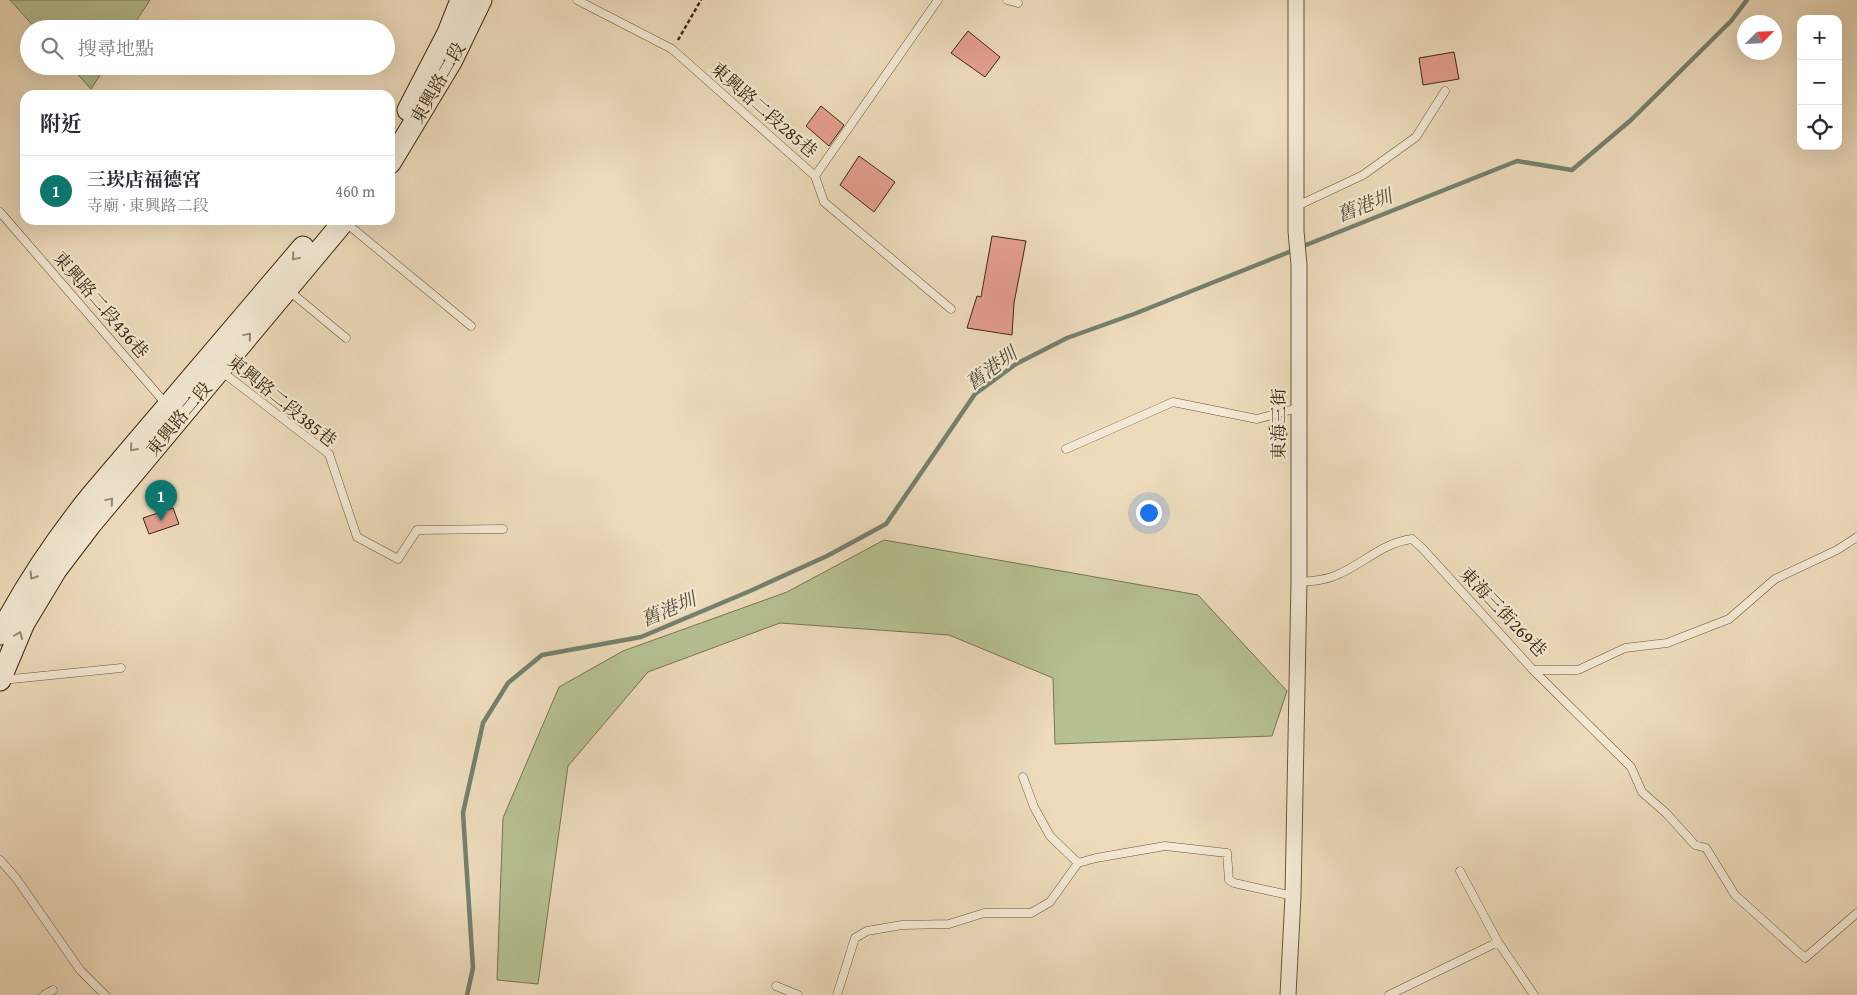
<!DOCTYPE html>
<html lang="zh-TW">
<head>
<meta charset="utf-8">
<style>
  body { margin:0; font-family:"Gentium Book Plus","Noto Serif TC",serif; background:#f2f2f3; color:#2b2b33 }
  .controls { position:absolute; right:15px; top:15px; display:grid; overflow:hidden; border-radius:10px; box-shadow:0 5px 20px #0002 }
  .controls button { width:45px; height:45px; display:grid; place-items:center; padding:0; border:0; border-bottom:1px solid #e1e1e2; background:#fff; color:#2b2b33; font:25px sans-serif }
  .compass { position:absolute; left:1737px; top:15px; width:45px; height:45px; border-radius:50%; background:#fff; box-shadow:0 5px 20px #0002; rotate:66deg }
  .you { position:absolute; left:1148px; top:512px; width:18px; height:18px; margin:-12px; border:4px solid #fff; border-radius:50%; background:#1a73e8; box-shadow:0 0 0 8px #1a73e833 }
  .badge { display:grid; place-items:center; width:32px; height:32px; border-radius:50%; background:#0f766e; color:#fff; font-size:16px; font-weight:700 }
  .pin { position:absolute; translate:-50% -41px; filter:drop-shadow(0 1px 2px #0008) }
  .pin::after { content:''; position:absolute; top:26px; width:18px; height:15px; background:inherit; clip-path:polygon(0 0,100% 0,50% 100%) }
  .list { margin:0; padding:0; list-style:none }
  h2 { display:flex; justify-content:space-between; align-items:center; height:65px; margin:0; padding:0 20px; font-size:21px }
  h2 small { font-size:16px; font-weight:400; color:#7c7c81 }
  .list li { display:grid; grid-template-columns:32px 1fr auto; gap:15px; align-items:center; box-sizing:border-box; height:70px; padding:0 20px; border-top:1px solid #e1e1e2 }
  .list b { display:block; font-size:19px; white-space:nowrap }
  .list p { margin:0; font-size:16px; white-space:nowrap; color:#7c7c81 }
  .list em { font-size:16px; font-style:normal; color:#7c7c81 }
  .icon { flex:none; width:28px; height:28px; fill:none; stroke:currentColor; stroke-width:2; stroke-linecap:round; stroke-linejoin:round }
  .map { position:relative; flex:none; width:1857px; height:995px; overflow:hidden }
  .search { position:absolute; background:#fff; box-shadow:0 5px 20px #0002; left:20px; top:20px; width:375px; height:55px; display:flex; align-items:center; gap:12px; box-sizing:border-box; padding:0 18px; border-radius:28px; color:#7c7c81; font-size:19px }
  .panel { position:absolute; background:#fff; box-shadow:0 5px 20px #0002; left:20px; top:90px; width:375px; height:135px; border-radius:15px }
  .map>svg:first-child { display:block }
</style>
</head>
<body>
<div class="map">
<svg width="1857" height="995" viewBox="0 0 1857 995">
  <rect width="100%" height="100%" fill="#eddbbb"/>
  <filter id="stains"><feTurbulence type="fractalNoise" baseFrequency=".004" numOctaves="4"/><feColorMatrix values="0 0 0 0 .2 0 0 0 0 .09 0 0 0 0 .02 0 0 0 .5 -.17"/></filter>
  <radialGradient id="worn" r=".72"><stop offset=".6" stop-color="#630" stop-opacity="0"/><stop offset="1" stop-color="#630" stop-opacity=".3"/></radialGradient>
  <path fill="#b6c192" stroke="#7a754f" d="M10,0h140l-19,29h-95z
    M70,66h36l-15,23z
    M884,540l314,55 89,96 -15,45 -217,8 -2,-66 -104,-43 -169,-12 -132,49 -80,94 -30,218 -41,-4 6,-162 56,-131 64,-36 164,-59z"/>
  <g fill="none" stroke-linecap="round" stroke-linejoin="round">
    <path stroke="#74816e" stroke-width="4.5" d="M1301,247l216,-86 55,9 59,-50 100,-99 16,-21
      M467,995l6,-27 -10,-155 20,-90 25,-40 34,-28 99,-18 109,-46 77,-35 59,-32 89,-130 41,-30 51,-26 67,-24 160,-64"/>
  </g>
  <path fill="#e39e8d" stroke="#3d290c" d="M968,31l32,26 -15,20 -34,-24z
    M1454,52l5,27 -36,6 -4,-27z
    M821,106l23,19 -15,21 -23,-20z
    M859,156l36,26 -21,30 -34,-27z
    M992,236l34,5 -12,62 -2,32 -45,-7 10,-32 4,1z
    M1285,423l2,12 -16,4 -2,-13z
    M173,508l6,16 -30,10 -6,-16z"/>
  <g fill="none" stroke-linecap="round" stroke-linejoin="round">
    <g stroke="#695638" stroke-width="9">
      <path id="service" d="M577,0l95,49 143,127 9,26 127,107
        M1007,0l11,3
        M815,176l123,-176
        M1297,206l66,-31 53,-38 29,-46
        M0,212l166,192
        M346,223l125,103
        M288,290l58,48
        M221,371l108,83 28,83 41,22 19,-29 86,-1
        M1066,449l107,-47 84,17 41,-11
        M1299,582c14,-1 29,-2 42,-9 24,-11 44,-31 71,-34l10,9 111,122h45l47,-22 42,-5 62,-24 46,-40 62,-29 20,-13
        M1533,670l98,97 11,25 24,21 29,32 11,3 29,47 70,63 52,-45
        M2,680l119,-12
        M1023,777l11,30 16,29 28,27
        M0,860l16,18 64,92 25,25
        M1460,871l38,71 36,53
        M776,986l22,9
        M44,995l9,-5
        M837,995l18,-57 12,-7 35,-6 47,-1 35,-11h47l19,-11 28,-39 18,-5 69,-12 62,7 2,27 5,3 59,13
        M1389,995l109,-53"/>
    </g>
    <g stroke="#695638" stroke-width="17">
      <path id="minor" d="M1288,995l5,-99 6,-314v-317l-3,-34v-231"/>
    </g>
    <g stroke="#3d290c" stroke-width="23">
      <path id="secondary" d="M408,110l40,-77 13,-33
        M390,163l62,-103 29,-60
        M0,634c27,-52 55,-93 91,-138l212,-249
        M0,680l24,-57 32,-53 35,-46 254,-304"/>
    </g>
    <path stroke="#3d290c" stroke-width="2.5" stroke-dasharray="4 2.5" stroke-linecap="butt" d="M678,40l23,-40"/>
    <use href="#service" stroke="#f3e8d3" stroke-width="8"/>
    <use href="#minor" stroke="#f3e8d3" stroke-width="15"/>
    <use href="#secondary" stroke="#f3e8d3" stroke-width="21"/>
  </g>
  <defs><path id="oneway-chevron" d="M-2-3.5L2.5 0L-2 3.5" fill="none" stroke-width="1.6" stroke-linecap="round" stroke-linejoin="round" transform="scale(1.25)"/></defs>
  <g stroke="#988870">
    <use href="#oneway-chevron" transform="translate(295 257) rotate(130)"/>
    <use href="#oneway-chevron" transform="translate(248 336) rotate(-50)"/>
    <use href="#oneway-chevron" transform="translate(133 448) rotate(131)"/>
    <use href="#oneway-chevron" transform="translate(110 501) rotate(-50)"/>
    <use href="#oneway-chevron" transform="translate(33 576) rotate(123)"/>
    <use href="#oneway-chevron" transform="translate(19 635) rotate(-67)"/>
  </g>
  <g text-anchor="middle" stroke-width="4.5" stroke-linejoin="round" paint-order="stroke">
    <g font-size="18" fill="#3d290c" stroke="#f3e8d3">
      <text transform="translate(438 83) rotate(-60)" y="6">東興路二段</text>
      <text transform="translate(764 110) rotate(41)" y="6">東興路二段285巷</text>
      <text transform="translate(101 305) rotate(49)" y="6">東興路二段436巷</text>
      <text transform="translate(282 401) rotate(39)" y="6">東興路二段385巷</text>
      <text transform="translate(179 419) rotate(-50)" y="6">東興路二段</text>
      <text transform="translate(1279 424) rotate(-90)" y="6">東海三街</text>
      <text transform="translate(1503 612) rotate(46)" y="6">東海三街269巷</text>
    </g>
    <g font-size="19" font-style="italic" fill="#544e35" stroke="#f3e8d3">
      <text transform="translate(1364 205) rotate(-21)" y="7">舊港圳</text>
      <text transform="translate(991 368) rotate(-36)" y="7">舊港圳</text>
      <text transform="translate(668 609) rotate(-23)" y="7">舊港圳</text>
    </g>
  </g>
  <rect width="100%" height="100%" filter="url(#stains)"/>
  <rect width="100%" height="100%" fill="url(#worn)"/>
</svg>
<div class="controls">
<button>+</button>
<button>−</button>
<button><svg class="icon" aria-label="locate" viewBox="0 0 24 24"><circle cx="12" cy="12" r="6"/><path d="M12 2v4M12 18v4M2 12h4M18 12h4"/></svg></button>
</div>
<svg class="compass" viewBox="-18 -18 36 36"><path d="M0-13l5 13h-10z" fill="#e53935"/><path d="M0 13l5-13h-10z" fill="#7c7c81"/></svg>
<div class="you"></div>
<div class="pin badge" style="left:161px;top:521px">1</div>
<div class="search"><svg class="icon" aria-label="search" viewBox="0 0 24 24"><circle cx="10" cy="10" r="6"/><path d="M15 15l6 6"/></svg>搜尋地點</div>
<section class="panel">
<h2>附近<small></small></h2>
<ul class="list">
<li><span class="badge">1</span><div><b>三崁店福德宮</b><p>寺廟 · 東興路二段</p></div><em>460 m</em></li>
</ul>
</section>
</div>
</body>
</html>
